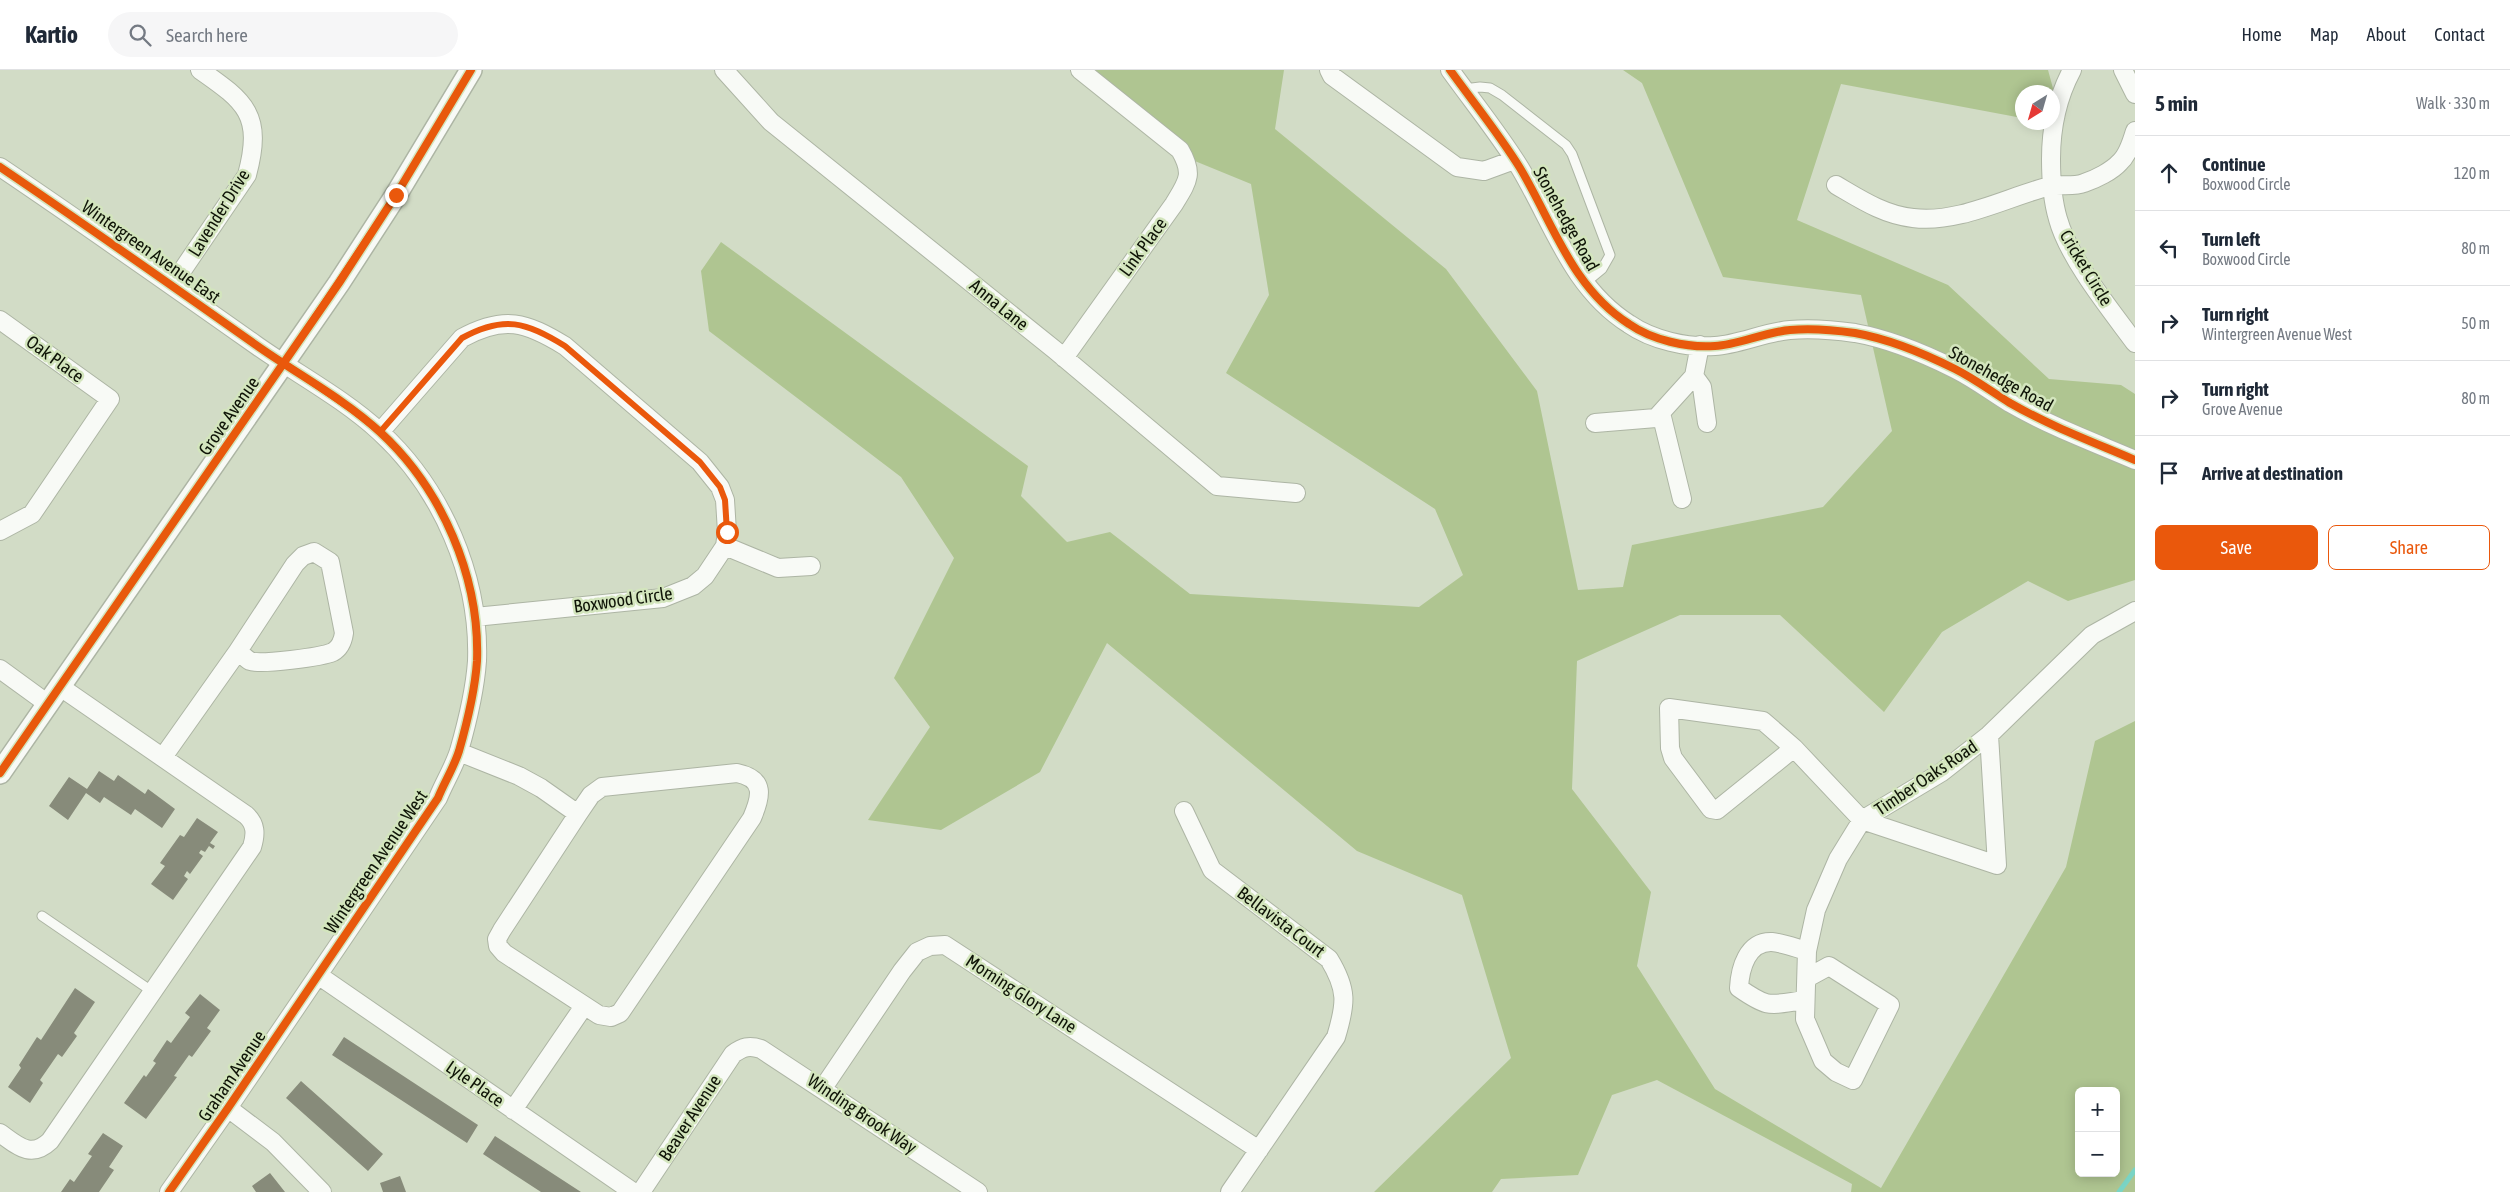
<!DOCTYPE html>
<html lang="en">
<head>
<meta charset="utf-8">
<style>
  body { margin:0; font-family:"Asap Condensed",sans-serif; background:#f6f6f7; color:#1f2937 }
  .controls { position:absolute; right:15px; bottom:15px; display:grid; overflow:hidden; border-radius:8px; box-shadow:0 2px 12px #0003 }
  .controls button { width:45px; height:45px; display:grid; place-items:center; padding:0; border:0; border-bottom:1px solid #e0e1e3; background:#fff; color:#1f2937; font:25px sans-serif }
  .compass { position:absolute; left:2015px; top:15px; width:45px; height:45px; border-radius:50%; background:#fff; box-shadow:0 2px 12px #0003; rotate:217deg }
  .stop { position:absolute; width:15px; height:15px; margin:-11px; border:4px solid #ea580c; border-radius:50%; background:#fff }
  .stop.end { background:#ea580c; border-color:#fff; box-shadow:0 1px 5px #0008 }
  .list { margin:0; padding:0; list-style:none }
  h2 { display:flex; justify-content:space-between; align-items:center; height:65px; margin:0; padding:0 20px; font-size:21px }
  h2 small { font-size:16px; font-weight:400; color:#747a83 }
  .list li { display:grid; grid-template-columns:32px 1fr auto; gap:15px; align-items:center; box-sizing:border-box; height:75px; padding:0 20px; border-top:1px solid #e0e1e3 }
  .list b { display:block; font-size:19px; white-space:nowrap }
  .list p { margin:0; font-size:16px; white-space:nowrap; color:#747a83 }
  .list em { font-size:16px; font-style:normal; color:#747a83 }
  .actions { display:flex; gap:10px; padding:15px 20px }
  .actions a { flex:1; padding:11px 0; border:1px solid #ea580c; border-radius:8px; text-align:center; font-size:18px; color:#ea580c }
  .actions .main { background:#ea580c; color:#fff }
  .icon { flex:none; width:28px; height:28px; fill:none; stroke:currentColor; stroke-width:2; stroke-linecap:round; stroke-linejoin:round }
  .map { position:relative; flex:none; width:2135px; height:1122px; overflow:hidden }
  header { display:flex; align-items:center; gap:30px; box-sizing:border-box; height:70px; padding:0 25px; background:#fff; border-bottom:1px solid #e0e1e3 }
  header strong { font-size:24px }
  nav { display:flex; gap:28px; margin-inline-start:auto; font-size:18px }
  .search { width:350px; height:45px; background:#f6f6f7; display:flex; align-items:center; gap:12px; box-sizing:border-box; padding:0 18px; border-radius:28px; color:#747a83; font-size:19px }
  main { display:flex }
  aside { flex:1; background:#fff }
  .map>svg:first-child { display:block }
</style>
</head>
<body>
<header>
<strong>Kartio</strong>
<div class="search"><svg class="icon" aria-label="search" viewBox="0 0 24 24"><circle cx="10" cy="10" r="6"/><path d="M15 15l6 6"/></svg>Search here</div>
<nav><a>Home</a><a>Map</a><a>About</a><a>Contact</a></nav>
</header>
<main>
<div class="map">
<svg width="2135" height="1122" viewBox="0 0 2135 1122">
  <rect width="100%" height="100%" fill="#d2dcc6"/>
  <path fill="#afc591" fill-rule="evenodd" d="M1072,0h212l-9,59 171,140 91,122 41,199 45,-3 9,-42 191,-38 69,-76 -31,-136 -138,-18 -81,-194 -19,-13h425l6,22 -1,2 -1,-2h-30v26l-181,-34 -44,136 151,65 101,94 72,6 14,9v186l-67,21 -40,-20 -86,51 -58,80 -104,-97h-100l-103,46 -5,128 79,103 -14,74 78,123 166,99 185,-321 29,-126 40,-20v471h-284l1,-8 -195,-104 -45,15 -34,80 -77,4 -9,13h-118l137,-134 -49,-163 -105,-44 -250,-208 -67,129 -99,58 -73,-10 62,-93 -36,-49 60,-120 -53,-81 -192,-146 -8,-60 20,-29 307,224 -7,30 46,46 43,-10 80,62 229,13 44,-32 -28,-66 -209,-136 43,-78 -18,-111 -83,-34zM2079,1021h37v82h-37z"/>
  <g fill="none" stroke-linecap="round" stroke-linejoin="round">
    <path stroke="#7ad4c5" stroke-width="5" d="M2119,1122l16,-22"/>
  </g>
  <path fill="#878b7a" d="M99,701l15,10 4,-6 27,19 3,-5 27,20 -13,19 -27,-19 -4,6 -27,-18 -4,6 -14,-10 -18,27 -19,-14 20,-29 18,12z
    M197,748l21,14 -8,11 5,3 -2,3 -4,-3 -4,6 -4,-2 -2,3 4,3 -13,18 -3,-3 -3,5 4,3 -15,21 -22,-16 14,-18 -5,-3 20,-28 4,2z
    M75,918l20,14 -21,31 3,3 -15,21 -4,-3 -18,26 3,3 -13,20 -22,-16 13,-19 -2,-3 18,-28 4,3z
    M200,924l20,16 -13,18 4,3 -19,26 -3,-2 -15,21 3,1 -31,42 -22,-16 20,-28 2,2 10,-14 -3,-2 14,-21 4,3 19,-26 -5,-4z
    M344,967l134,88 -11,18 -135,-88z
    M301,1011l82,73 -15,17 -82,-73z
    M103,1063l20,13 -14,21 5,3 -15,22h-38l9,-13 4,3 18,-26 -4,-2z
    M495,1066l86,56h-40l-58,-38z
    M270,1103l15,19h-29l-4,-6z
    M400,1106l6,16h-23l-3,-9z"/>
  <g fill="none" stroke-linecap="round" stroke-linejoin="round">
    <g stroke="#adb5a4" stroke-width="11">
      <path id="service" d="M1464,19l16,-2 10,1 12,7 64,50 6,9 38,101 -8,14 -17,14
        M42,846l111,76"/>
    </g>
    <g stroke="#adb5a4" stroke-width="20">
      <path id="minor" d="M724,0l47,52 284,228 162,136 79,7
        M1329,0l3,6 125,91 27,4 30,-11
        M1450,0c23,32 49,64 70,98 33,55 52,120 109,156 23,16 58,24 86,22 23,-1 50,-14 75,-16 21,-2 44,0 65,3 34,6 70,21 100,36 20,10 37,23 55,34 40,23 83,39 125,57
        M2072,0c-15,28 -21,57 -21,89 0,21 1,40 7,60 11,40 52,90 77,124
        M2123,0l12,24
        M0,97c86,58 171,118 256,178 41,29 87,53 124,87 62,57 100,145 97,229 -2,29 -10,62 -18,90 -5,16 -15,32 -21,47l-210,310 -59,84
        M1836,115c24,14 48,30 77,33 45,6 94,-21 137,-32 11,-2 24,1 34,-3 12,-4 28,-12 36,-21 8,-7 12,-21 15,-31
        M173,214l74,-109c16,-60 -1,-73 -47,-105
        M0,250l110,79 -78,115 -32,17
        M1700,275l-6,31 8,11 5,36
        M1064,288l110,-154c14,-23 20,-30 6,-54l-100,-80
        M1661,343l21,86
        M1595,353l61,-5 38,-42
        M380,362l82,-94c42,-23 64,-16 103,8l135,116 20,25 5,13 2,32 -2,14 -20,30 -12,10 -30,12 -188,19
        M725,476l53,22 33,-2
        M314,482l16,10 14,71c-1,7 -4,15 -11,19 -11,5 -73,13 -83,9 -4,-2 -8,-7 -12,-10l57,-87 8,-8z
        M0,599l48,35
        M1669,638l94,13 31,27 -77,62 -6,-1 -38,-51 -3,-10z
        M1794,678l68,72 135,45 -8,-130
        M459,682l60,24 22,12 37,26
        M163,687l75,-106
        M737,703c29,6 24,24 15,45l-132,195 -9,4 -12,-2 -95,-62 -6,-7 -1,-7 5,-9 76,-116 13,-19 11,-8z
        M1184,741l28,59 117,89c19,31 17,45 7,78l-106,155
        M318,905l315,217
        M1807,908l22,-12 61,39 -37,75 -17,-8 -13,-11 -18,-42 2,-68 9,-41 22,-51 24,-39 80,-48 47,-37 103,-100 43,-24
        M1805,930c-36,5 -36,9 -66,-12 1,-19 8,-47 33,-46 11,1 24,6 35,9
        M823,1018l79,-117 15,-19 13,-6 15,-1 314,205
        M228,1038l45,34 49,50
        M513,1040l71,-104
        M0,1063c18,13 31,26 50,8l202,-294c4,-13 4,-23 -6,-32l-187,-129
        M641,1122l92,-138c10,-7 16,-9 28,-5l217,143"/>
    </g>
    <g stroke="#adb5a4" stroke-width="24">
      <path id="tertiary" d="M0,703l339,-490 57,-88 75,-125"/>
    </g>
    <use href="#service" stroke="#f8faf6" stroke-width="9"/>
    <use href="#minor" stroke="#f8faf6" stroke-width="18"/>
    <use href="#tertiary" stroke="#f8faf6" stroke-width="21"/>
    <g stroke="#d3e5bd" stroke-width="11">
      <path id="cycleway" d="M1450,0c23,32 49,64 70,98 33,55 52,120 109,156 23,16 58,24 86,22 23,-1 50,-14 75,-16 21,-2 44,0 65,3 34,6 70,21 100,36 20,10 37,23 55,34 40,23 83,39 125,57
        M0,97c86,58 171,118 256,178 41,29 87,53 124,87 62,57 100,145 97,229 -2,29 -10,62 -18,90 -5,16 -15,32 -21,47l-210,310 -59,84
        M0,703l339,-490 57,-88 75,-125"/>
    </g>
    <use href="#cycleway" stroke="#e8590c" stroke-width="8"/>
  </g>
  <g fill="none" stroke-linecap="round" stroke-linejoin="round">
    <path stroke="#ea580c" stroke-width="6" d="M396,125l-112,168 68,47 28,22 82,-94c42,-23 64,-16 103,8l135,116 20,25 5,13 2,32"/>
  </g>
  <g text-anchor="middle" stroke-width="5" stroke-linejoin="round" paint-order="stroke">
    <g font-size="18" fill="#0f1407" stroke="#d3e5bd">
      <text transform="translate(219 143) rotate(-58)" y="6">Lavender Drive</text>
      <text transform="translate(1566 149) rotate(61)" y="6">Stonehedge Road</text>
      <text transform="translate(1143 177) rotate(-54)" y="6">Link Place</text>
      <text transform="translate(151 182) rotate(35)" y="6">Wintergreen Avenue East</text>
      <text transform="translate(2086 198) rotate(59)" y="6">Cricket Circle</text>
      <text transform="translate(999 235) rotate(39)" y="6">Anna Lane</text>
      <text transform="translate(55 289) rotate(36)" y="6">Oak Place</text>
      <text transform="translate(2001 309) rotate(29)" y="6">Stonehedge Road</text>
      <text transform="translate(229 346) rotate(-55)" y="6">Grove Avenue</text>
      <text transform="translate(623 530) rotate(-8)" y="6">Boxwood Circle</text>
      <text transform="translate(1926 708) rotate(-34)" y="6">Timber Oaks Road</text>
      <text transform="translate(376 792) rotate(-56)" y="6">Wintergreen Avenue West</text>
      <text transform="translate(1281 852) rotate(37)" y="6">Bellavista Court</text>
      <text transform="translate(1021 924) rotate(33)" y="6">Morning Glory Lane</text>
      <text transform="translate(232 1006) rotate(-56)" y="6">Graham Avenue</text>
      <text transform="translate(475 1014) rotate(35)" y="6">Lyle Place</text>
      <text transform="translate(862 1044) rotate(34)" y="6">Winding Brook Way</text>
      <text transform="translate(690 1048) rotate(-57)" y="6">Beaver Avenue</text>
    </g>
  </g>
</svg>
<div class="controls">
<button>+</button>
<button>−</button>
</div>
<svg class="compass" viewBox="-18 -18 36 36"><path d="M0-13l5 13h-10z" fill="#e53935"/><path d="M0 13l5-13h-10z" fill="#747a83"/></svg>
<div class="stop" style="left:727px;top:462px"></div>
<div class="stop end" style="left:396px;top:125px"></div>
</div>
<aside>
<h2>5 min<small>Walk · 330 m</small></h2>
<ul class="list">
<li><svg class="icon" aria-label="ahead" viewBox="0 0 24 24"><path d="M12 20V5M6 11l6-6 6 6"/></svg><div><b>Continue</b><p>Boxwood Circle</p></div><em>120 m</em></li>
<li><svg class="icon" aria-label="left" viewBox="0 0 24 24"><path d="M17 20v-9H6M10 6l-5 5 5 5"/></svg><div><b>Turn left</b><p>Boxwood Circle</p></div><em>80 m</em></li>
<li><svg class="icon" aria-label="right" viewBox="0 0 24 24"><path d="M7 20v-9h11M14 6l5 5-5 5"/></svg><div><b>Turn right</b><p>Wintergreen Avenue West</p></div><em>50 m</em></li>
<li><svg class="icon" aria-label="right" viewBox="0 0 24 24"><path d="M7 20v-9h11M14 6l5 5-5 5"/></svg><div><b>Turn right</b><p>Grove Avenue</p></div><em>80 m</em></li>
<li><svg class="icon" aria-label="arrive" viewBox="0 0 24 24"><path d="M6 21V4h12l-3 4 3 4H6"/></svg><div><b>Arrive at destination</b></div></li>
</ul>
<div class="actions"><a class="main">Save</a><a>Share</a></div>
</aside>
</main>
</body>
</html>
